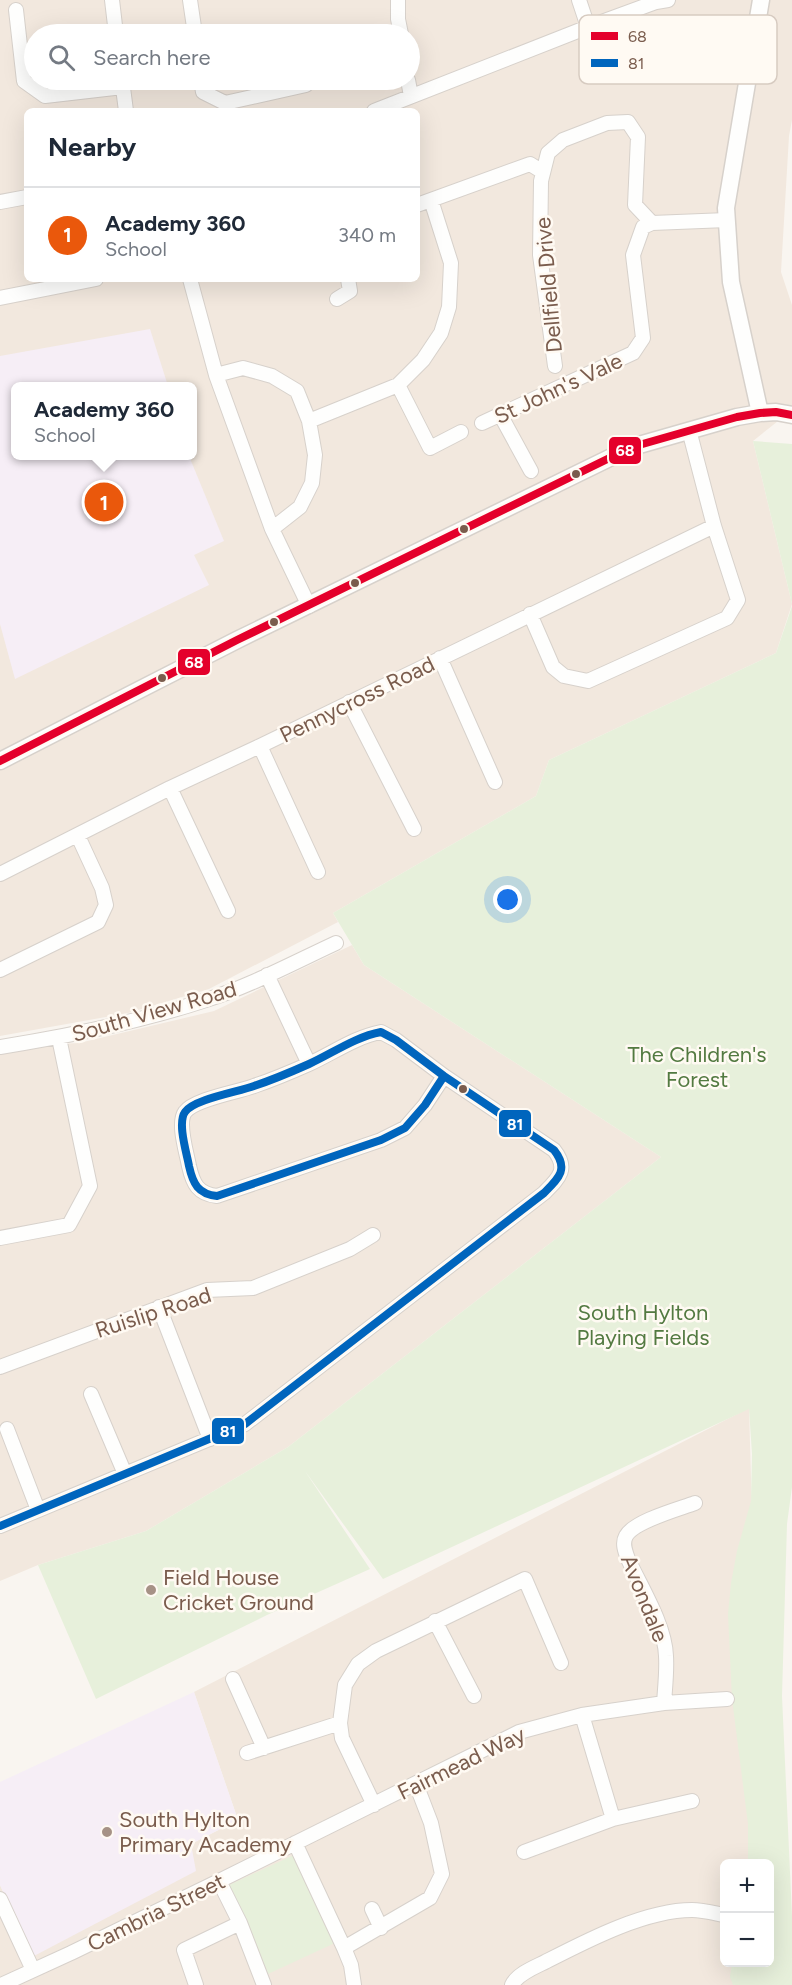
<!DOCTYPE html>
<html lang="en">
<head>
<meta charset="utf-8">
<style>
  body { margin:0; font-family:Figtree,sans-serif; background:#f6f6f7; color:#1f2937 }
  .controls { position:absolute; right:18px; bottom:18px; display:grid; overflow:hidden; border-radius:9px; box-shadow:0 6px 24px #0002 }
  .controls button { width:54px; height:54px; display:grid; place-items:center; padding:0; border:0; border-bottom:2px solid #e0e1e3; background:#fff; color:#1f2937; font:30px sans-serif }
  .you { position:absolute; left:508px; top:900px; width:21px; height:21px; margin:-15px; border:4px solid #fff; border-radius:50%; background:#1a73e8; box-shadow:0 0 0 9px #1a73e833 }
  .badge { display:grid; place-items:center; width:39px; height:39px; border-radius:50%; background:#ea580c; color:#fff; font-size:20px; font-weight:700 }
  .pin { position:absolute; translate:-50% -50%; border:3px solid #fff; box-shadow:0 2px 6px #0006 }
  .popup { position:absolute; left:11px; top:382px; width:186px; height:78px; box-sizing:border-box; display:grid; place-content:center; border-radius:9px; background:#fff; filter:drop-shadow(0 2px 4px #0005); font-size:20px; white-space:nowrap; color:#747a83 }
  .popup b { font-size:22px; color:#1f2937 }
  .popup::after { content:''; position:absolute; left:50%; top:100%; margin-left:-12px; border:12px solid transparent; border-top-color:#fff }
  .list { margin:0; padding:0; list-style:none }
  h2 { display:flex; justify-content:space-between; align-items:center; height:78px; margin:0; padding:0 24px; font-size:26px }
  h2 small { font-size:20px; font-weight:400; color:#747a83 }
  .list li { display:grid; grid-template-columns:39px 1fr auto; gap:18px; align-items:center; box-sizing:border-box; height:96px; padding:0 24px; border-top:2px solid #e0e1e3 }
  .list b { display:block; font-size:22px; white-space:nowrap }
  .list p { margin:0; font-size:20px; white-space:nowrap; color:#747a83 }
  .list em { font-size:20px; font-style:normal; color:#747a83 }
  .icon { flex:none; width:33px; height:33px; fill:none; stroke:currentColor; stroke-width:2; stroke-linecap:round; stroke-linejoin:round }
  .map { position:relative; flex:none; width:792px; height:1985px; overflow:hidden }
  .search { position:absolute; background:#fff; box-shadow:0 6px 24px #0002; left:24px; top:24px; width:396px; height:66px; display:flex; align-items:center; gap:15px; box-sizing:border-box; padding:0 21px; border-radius:33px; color:#747a83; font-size:22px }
  .panel { position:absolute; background:#fff; box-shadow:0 6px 24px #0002; left:24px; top:108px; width:396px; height:174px; border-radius:9px }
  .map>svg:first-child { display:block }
</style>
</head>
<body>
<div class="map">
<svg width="792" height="1985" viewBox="0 0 792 1985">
  <rect width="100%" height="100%" fill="#f9f5f0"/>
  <path fill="#f2e8de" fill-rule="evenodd" d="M0,0h792v120l-3,16 -8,136 11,33v105l-39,31 39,163 -16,49 -227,107 -13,36 -203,117 5,9 -129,67 -81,24 -128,23zM34,34h376v46h-376zM27,111h390v168h-390zM15,386h177v70h-177z
    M352,945l12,20 297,192 -373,290 -142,84 -108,34 -38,16v-534l79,-4 135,-32z
    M749,1408l13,455 -38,1v98l41,1v22h-765v-100l31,72 160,-113 47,-24 -44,-128z"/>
  <path fill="#f6eef6" d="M150,329l18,57h-153v70h174l35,85 -30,14 15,30 -194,94 -15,-55v-268z
    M194,1692l44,128 -47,24 5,27 -164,86 -32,-72v-103z"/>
  <path fill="#e7f0db" d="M753,441l39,3v160z
    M792,606v881l-5,37 -5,172 10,220v69h-59l-3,-8 2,-14 38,-1v-98l-22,-1v-39l-16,-125 -4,-85 3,-31 6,-32 14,-50 1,-47 -3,-45 -366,170 -78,-108 65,98 -103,46 -171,84 -58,-134 108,-34 142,-84 373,-290 -297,-192 -31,-52 203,-117 13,-36 227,-107z
    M296,1854l41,88 -69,32 -41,-88z"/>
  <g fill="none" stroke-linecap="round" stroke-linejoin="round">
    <g stroke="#d7d1cb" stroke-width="16">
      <path id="minor" d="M112,0l4,34
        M190,0l5,34
        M398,0v19l3,15
        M579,0l9,27
        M16,10l8,71 21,15 78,-9
        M122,80l4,31
        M201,80l2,12 22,11 81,-18 4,-5
        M408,80l3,16
        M374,111l214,-84 68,-25 12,-2
        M0,202l27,-5
        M417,205l113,-41 13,8
        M190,279l26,96 56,154 28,-22 12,-24 3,-28 -6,-34 -12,-30 -25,-15 -29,-8 -27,7
        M0,298l96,-19
        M337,299l13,-8 -2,-12
        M555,366l-15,-111 1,-74 7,-28 15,-13 44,-17 21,-1 10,15 -3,68 17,18
        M398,385l32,63 31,-16
        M501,416l30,55
        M309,421l89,-36 25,-25 18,-27 8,-26 2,-44 -20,-63
        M482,423l151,-70 10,-15 -10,-83 10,-28 9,-4 75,-3
        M272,529l37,77
        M530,614l23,53 11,9 24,5 139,-63 11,-18 -24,-74 -25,-96
        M440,658l55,124
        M349,702l65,127
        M260,746l58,126
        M170,788l58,123
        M0,874l170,-86 90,-42 454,-220
        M0,970l98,-48 8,-17 -4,-17 -24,-52
        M267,975l42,89
        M0,1047c69,-11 139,-25 206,-47 44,-14 87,-37 130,-57
        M0,1238l69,-13 21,-39 -31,-148
        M159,1307l51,132
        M0,1367l207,-77 46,-2 97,-39 23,-14
        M91,1394l34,80
        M7,1429l31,81
        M0,1526l245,-102 299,-231c15,-15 25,-24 10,-43l-110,-74 -48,-36 -15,-8c-26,5 -48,21 -72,32 -18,8 -37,16 -55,22 -16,6 -60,13 -69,26 -8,11 2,42 4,54 4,18 9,28 28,30l164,-56 24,-12 20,-23 19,-29
        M435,1621l39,75
        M233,1679l31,69
        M664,1703c1,-15 3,-32 2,-47 -1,-31 -25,-69 -38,-97 -3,-8 -6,-16 -2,-23 8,-15 53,-27 69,-33
        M582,1715l31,104
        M247,1753l93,-30
        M374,1805l-32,-67 -2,-15 5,-38 13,-21 18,-13 149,-72 36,84
        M295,1843l49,105 7,17 3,20
        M524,1852l89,-33 79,-18
        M219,1881l21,42 24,62
        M0,1899l33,71
        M372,1909l9,19
        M344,1948l86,-50 12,-24 -11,-51 -15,-39
        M1,1985l70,-32 148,-72 300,-149 63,-17 82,-12 63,-4
        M196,1985l-12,-35 56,-27
        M512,1985c5,-11 23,-18 33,-23 41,-21 100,-52 147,-52 10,0 22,3 32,5"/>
    </g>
    <g stroke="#d7d1cb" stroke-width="19">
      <path id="tertiary" d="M760,413l-29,-131 -5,-74 35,-208
        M0,761l237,-121 395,-193 105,-30 23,-4 16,-1 16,3"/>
    </g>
    <use href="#minor" stroke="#fefefd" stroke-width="14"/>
    <use href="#tertiary" stroke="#fefefd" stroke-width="16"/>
    <g stroke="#fffaf3" stroke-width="12">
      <path id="bus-1" d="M0,761l237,-121 395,-193 105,-30 23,-4 16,-1 16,3"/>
    </g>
    <g stroke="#fffaf3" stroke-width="12">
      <path id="bus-2" d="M0,1526l245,-102 299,-231c15,-15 25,-24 10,-43l-110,-74 -48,-36 -15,-8c-26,5 -48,21 -72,32 -18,8 -37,16 -55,22 -16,6 -60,13 -69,26 -8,11 2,42 4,54 4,18 9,28 28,30l164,-56 24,-12 20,-23 19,-29"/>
    </g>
    <use href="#bus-1" stroke="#e4002b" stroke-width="8"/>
    <use href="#bus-2" stroke="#0065bd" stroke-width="8"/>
  </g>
  <g fill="#7a5c4d" stroke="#fffaf3" stroke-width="2">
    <circle cx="576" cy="474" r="5"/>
    <circle cx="464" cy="529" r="5"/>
    <circle cx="355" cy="583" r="5"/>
    <circle cx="274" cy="622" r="5"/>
    <circle cx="162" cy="678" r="5"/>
    <circle cx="463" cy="1089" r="5"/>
  </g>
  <g fill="#a69286" stroke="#fffaf3" stroke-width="2">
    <circle cx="151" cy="1590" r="6"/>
    <circle cx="107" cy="1832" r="6"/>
  </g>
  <g text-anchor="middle" stroke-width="5" stroke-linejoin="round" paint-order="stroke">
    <g font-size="22" fill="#7a5c4d" stroke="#fffaf3">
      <text transform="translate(548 285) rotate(-95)" y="8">Dellfield Drive</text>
      <text transform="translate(558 388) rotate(-25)" y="8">St John's Vale</text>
      <text transform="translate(357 699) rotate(-26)" y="8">Pennycross Road</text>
      <text transform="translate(154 1011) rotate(-16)" y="8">South View Road</text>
      <text transform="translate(153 1312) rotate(-18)" y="8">Ruislip Road</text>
      <text transform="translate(645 1598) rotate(68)" y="8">Avondale</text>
      <text transform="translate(461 1763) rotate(-26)" y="8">Fairmead Way</text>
      <text transform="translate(156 1912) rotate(-26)" y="8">Cambria Street</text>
    </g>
    <g font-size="22" fill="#537a41" stroke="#fffaf3">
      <text x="697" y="1062">The Children's<tspan x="697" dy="25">Forest</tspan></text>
      <text x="643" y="1320">South Hylton<tspan x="643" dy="25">Playing Fields</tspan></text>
    </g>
    <g font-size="22" fill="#7a5c4d" stroke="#fffaf3" text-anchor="start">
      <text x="163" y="1585">Field House<tspan x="163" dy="25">Cricket Ground</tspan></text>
      <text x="119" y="1827">South Hylton<tspan x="119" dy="25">Primary Academy</tspan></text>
    </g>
  </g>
  <rect x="579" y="15" width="198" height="69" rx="9" fill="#fffaf3" stroke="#d7cbc1" stroke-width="1.5"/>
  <rect x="591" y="32" width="27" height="8" fill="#e4002b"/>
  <rect x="591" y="59" width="27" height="8" fill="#0065bd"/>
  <g font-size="16" fill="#7a5c4d">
    <text x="628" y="42">68</text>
    <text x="628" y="69">81</text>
  </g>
  <g stroke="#fffaf3" stroke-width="2">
    <rect x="608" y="436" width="34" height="29" rx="6" fill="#e4002b"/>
    <rect x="177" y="648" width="34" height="28" rx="6" fill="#e4002b"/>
    <rect x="498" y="1109" width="34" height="29" rx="6" fill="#0065bd"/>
    <rect x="211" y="1417" width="34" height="28" rx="6" fill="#0065bd"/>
  </g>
  <g font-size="16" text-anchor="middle" font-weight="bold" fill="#fff">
    <text x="625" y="456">68</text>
    <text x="194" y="668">68</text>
    <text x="515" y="1130">81</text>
    <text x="228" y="1437">81</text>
  </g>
</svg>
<div class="controls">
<button>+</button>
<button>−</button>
</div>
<div class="you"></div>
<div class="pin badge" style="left:104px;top:502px">1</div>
<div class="popup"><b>Academy 360</b>School</div>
<div class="search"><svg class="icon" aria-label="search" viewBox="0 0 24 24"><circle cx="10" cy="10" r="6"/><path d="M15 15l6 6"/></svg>Search here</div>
<section class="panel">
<h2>Nearby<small></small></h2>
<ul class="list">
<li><span class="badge">1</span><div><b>Academy 360</b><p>School</p></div><em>340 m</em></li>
</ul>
</section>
</div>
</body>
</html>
